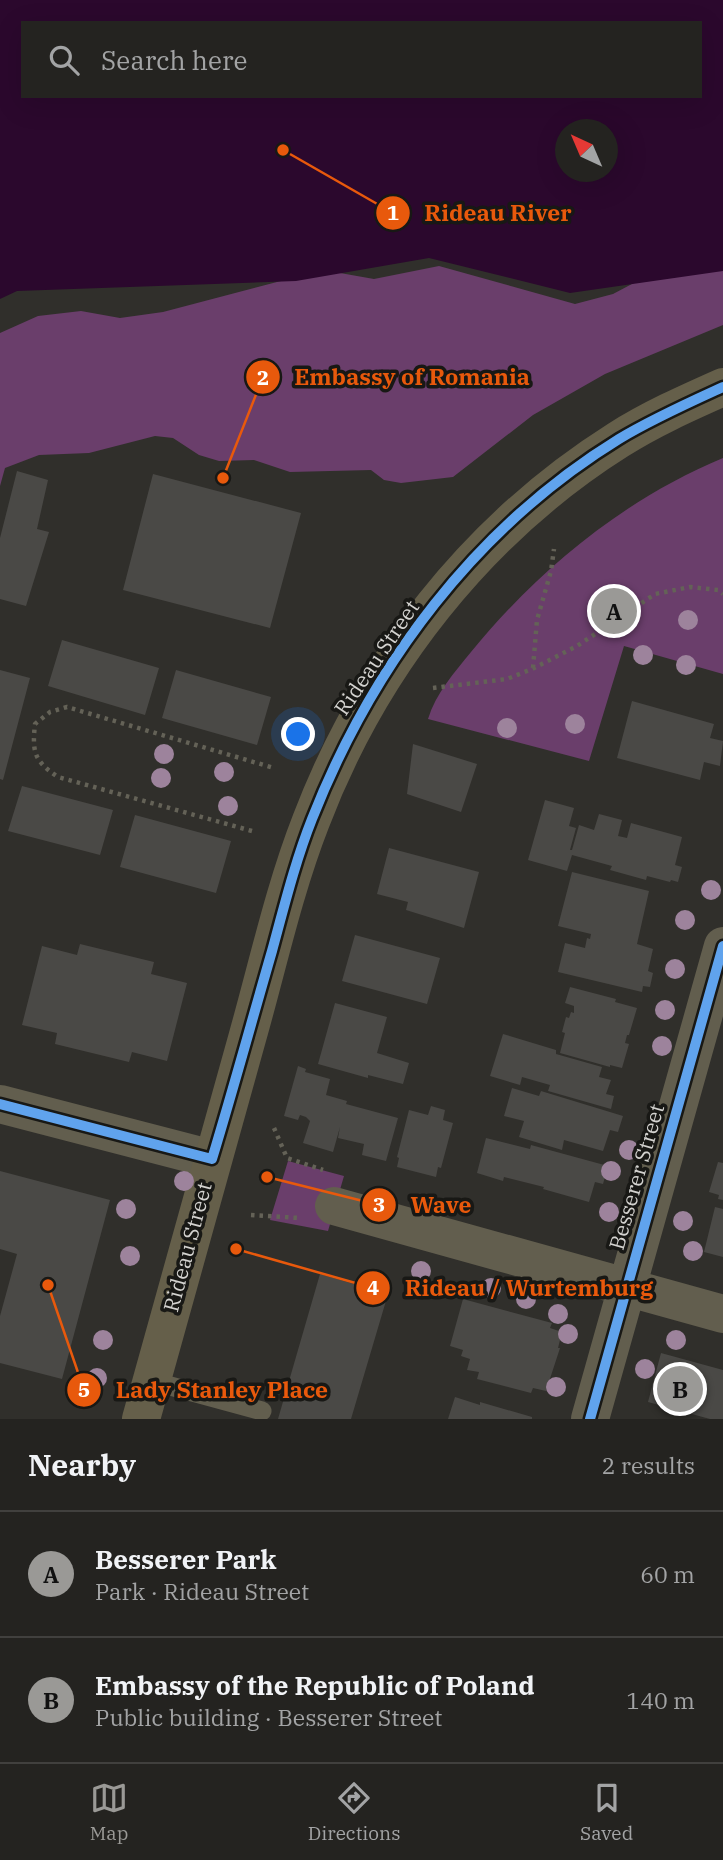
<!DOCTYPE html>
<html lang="en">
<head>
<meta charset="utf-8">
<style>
  body { margin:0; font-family:"IBM Plex Serif",serif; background:#2c2b29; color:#f1f3f6 }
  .compass { position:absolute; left:555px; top:119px; width:63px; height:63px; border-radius:50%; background:#242320; box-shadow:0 7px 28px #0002; rotate:316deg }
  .you { position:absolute; left:299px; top:735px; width:24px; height:24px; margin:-18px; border:5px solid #fff; border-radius:50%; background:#1a73e8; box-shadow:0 0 0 10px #1a73e833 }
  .badge { display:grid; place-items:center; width:46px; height:46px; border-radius:50%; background:#9a9996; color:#111; font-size:23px; font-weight:700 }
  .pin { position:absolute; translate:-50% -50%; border:4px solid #fff; box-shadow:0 2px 7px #0006 }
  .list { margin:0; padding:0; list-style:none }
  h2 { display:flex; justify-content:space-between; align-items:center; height:91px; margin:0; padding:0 28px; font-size:30px }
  h2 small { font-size:23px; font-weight:400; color:#a3a4a5 }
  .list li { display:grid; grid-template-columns:46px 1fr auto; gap:21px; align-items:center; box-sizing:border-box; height:126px; padding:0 28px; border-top:2px solid #41403e }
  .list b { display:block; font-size:26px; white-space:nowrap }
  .list p { margin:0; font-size:23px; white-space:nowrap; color:#a3a4a5 }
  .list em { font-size:23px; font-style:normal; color:#a3a4a5 }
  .icon { flex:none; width:38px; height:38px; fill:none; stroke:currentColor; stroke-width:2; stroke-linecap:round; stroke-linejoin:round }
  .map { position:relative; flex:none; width:723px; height:1419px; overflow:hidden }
  .search { position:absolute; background:#242320; box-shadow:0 7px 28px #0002; left:21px; right:21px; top:21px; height:77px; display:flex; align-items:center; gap:18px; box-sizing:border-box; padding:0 24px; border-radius:0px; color:#a3a4a5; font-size:26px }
  .sheet { height:343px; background:#242320 }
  nav { display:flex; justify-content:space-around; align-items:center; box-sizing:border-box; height:98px; border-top:2px solid #41403e; background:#242320; font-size:19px; color:#a3a4a5 }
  nav a { display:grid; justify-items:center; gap:4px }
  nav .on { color:#9a9996 }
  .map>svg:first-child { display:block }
</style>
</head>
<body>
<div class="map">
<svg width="723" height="1419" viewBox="0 0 723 1419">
  <rect width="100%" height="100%" fill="#302f2b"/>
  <path fill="#6a3e6b" d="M723,262v63l-118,49 -72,41 -80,62 -52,6 -17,-3 -13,-10 -81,2 -36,-12 -35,1 -20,-6 -26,-17 -18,-2 -66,17 -50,2 -34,13 -5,18v-153l38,-17 43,-5 39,7 43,-6 160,-42 51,9 65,-13 136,38 38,-10 34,-18z
    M723,458v216l-99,-28 -35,115 -161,-42c8,-26 26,-46 43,-67 67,-82 153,-153 252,-194z
    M288,1161l56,15 -16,55 -58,-11z"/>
  <path fill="#2b082d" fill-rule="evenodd" d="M0,0h723v271l-153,22 -141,-35 -133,23 -279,10 -17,8zM23,23h677v73h-677zM566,130h42v42h-42z"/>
  <path fill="#4a4946" d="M17,471l31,9 -11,49 12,3 -23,74 -26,-7v-61z
    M153,474l148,39 -31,115 -147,-38z
    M62,640l97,28 -14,47 -97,-29z
    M0,670l30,8 -27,102 -3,-1z
    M176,670l95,27 -14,48 -95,-27z
    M632,701l82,23 -4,14 13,3 -3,25 -16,-4 -4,18 -83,-22z
    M413,744l64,20 -16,48 -54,-18z
    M22,786l91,24 -13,45 -92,-24z
    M545,800l29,8 -5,18 7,2 -6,22h2l7,-25 15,5 5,-16 23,6 -4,16 9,2 4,-15 51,14 -7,28 7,2 -4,15 -7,-2 -1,2 -23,-6 -1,4 -36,-10 2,-4 -40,-11 -5,16 -39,-11z
    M135,815l96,26 -15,52 -96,-26z
    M389,848l90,24 -15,56 -58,-18 2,-8 -31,-8z
    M572,872l77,19 -12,53 16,5 -5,22 5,2 -3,14 -7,-1 -1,6 -84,-20 7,-29 20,5 2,-10 3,1 1,-5 -33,-8z
    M355,935l85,23 -13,46 -85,-23z
    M80,944l74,18 -3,12 36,9 -20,78 -35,-9 -3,10 -74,-18 2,-11 -35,-8 20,-79 35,9z
    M570,987l46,12 -1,3 22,6 -8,27h-2l-2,8 4,1 -7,24 -12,-3v2l-50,-14 5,-20 -3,-1 4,-15 3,1 2,-6 3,1v-7l-9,-3z
    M335,1003l52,14 -10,36 32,10 -6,21 -35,-9v3l-50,-14z
    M503,1034l53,16v4l46,13 -3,10 12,3 -5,14 8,2 -3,13 -63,-18 2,-6 -28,-8 -2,8 -30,-9z
    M298,1066l8,3 -1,3 25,7 -4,16 21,6 -1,3 52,14 -12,43 -24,-6 2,-11 -26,-6 2,-11 -7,25 -30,-9 7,-22 -4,-4 -6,-2 -2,5 -14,-4z
    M512,1088l27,8 2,-5 82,25 -5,16 -8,-2 -7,21 -39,-11 -2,10 -43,-13 5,-16 -20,-5z
    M431,1106l14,4 -2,10 10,3 -12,45 -3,-1 -2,10 -39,-10 2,-9 -2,-1 12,-47 19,5z
    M486,1138l44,11 1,-4 77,21 -5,18 -8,-2 -6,20 -46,-13 1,-2 -40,-10 -1,4 -26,-8z
    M718,1162l5,1v37l-5,-1 1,-4 -10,-3z
    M0,1171l110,29 -48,179 -62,-16v-47l17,-62 -17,-5z
    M715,1207l8,2v48l-19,-5z
    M320,1274l68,20 -37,125h-73z
    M463,1299l89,24 -2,5 12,4 -4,16h2l-14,43 -13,-3 -2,5 -54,-14 2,-7 -12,-2 3,-11 -9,-3 2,-6 -13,-4z
    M661,1353l62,17v49h-13l-62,-17z
    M455,1397l25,8v-3l52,15v2h-84z"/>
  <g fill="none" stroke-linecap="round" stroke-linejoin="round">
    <path stroke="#646257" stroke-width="4.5" stroke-dasharray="3.5 5" stroke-linecap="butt" d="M533,668l4,-48 14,-49 3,-22
      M433,688l74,-9 25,-10 45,-23 78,-52 35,-7 28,3 5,4
      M252,831l-194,-54c-24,-16 -26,-25 -23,-53l15,-12 17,-5 207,61
      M274,1128l13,30 36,12
      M251,1215l48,3"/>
    <path stroke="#625e4e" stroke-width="19" d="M152,1381l110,30"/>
    <path stroke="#625e4e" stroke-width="38" d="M0,1104l212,55
      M334,1206l389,108
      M590,1419l133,-473"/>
    <path stroke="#655f4a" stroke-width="38" d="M141,1419c35,-128 71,-256 107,-384 20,-71 36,-145 63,-214 59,-155 166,-292 307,-381 33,-21 69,-37 105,-53"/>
    <g stroke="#181815" stroke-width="15">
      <path id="cycleway" d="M0,1104l212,55c21,-69 40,-139 60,-208 12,-44 23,-89 40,-132 61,-155 164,-292 307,-380 33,-20 69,-36 104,-52
        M590,1419l133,-473"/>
    </g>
    <use href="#cycleway" stroke="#60a3ed" stroke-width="10"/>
  </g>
  <g fill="#9d839c">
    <circle cx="688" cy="620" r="10"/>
    <circle cx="643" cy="655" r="10"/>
    <circle cx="686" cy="665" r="10"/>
    <circle cx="575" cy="724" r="10"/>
    <circle cx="507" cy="728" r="10"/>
    <circle cx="164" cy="754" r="10"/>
    <circle cx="224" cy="772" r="10"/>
    <circle cx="161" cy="778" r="10"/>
    <circle cx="228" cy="806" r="10"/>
    <circle cx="711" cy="890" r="10"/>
    <circle cx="685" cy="920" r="10"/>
    <circle cx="675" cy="969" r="10"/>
    <circle cx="665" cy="1010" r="10"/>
    <circle cx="662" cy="1046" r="10"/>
    <circle cx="629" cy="1150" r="10"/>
    <circle cx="611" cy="1171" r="10"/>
    <circle cx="184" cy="1181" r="10"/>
    <circle cx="126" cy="1209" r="10"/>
    <circle cx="609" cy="1212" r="10"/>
    <circle cx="683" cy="1221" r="10"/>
    <circle cx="693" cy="1251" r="10"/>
    <circle cx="130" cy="1256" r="10"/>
    <circle cx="421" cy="1271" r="10"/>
    <circle cx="491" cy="1288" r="10"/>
    <circle cx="526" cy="1299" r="10"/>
    <circle cx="558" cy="1314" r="10"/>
    <circle cx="568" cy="1334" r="10"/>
    <circle cx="103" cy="1340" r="10"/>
    <circle cx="676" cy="1340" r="10"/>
    <circle cx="645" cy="1369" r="10"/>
    <circle cx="97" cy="1378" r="10"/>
    <circle cx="556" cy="1387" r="10"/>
  </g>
  <g text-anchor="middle" stroke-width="7" stroke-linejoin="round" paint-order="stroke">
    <g font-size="21" fill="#d3d2cf" stroke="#181815">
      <text transform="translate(377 658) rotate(-56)" y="7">Rideau Street</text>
      <text transform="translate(637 1177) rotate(-74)" y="7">Besserer Street</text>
      <text transform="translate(188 1247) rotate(-75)" y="7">Rideau Street</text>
    </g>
  </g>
  <path fill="none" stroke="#e8590c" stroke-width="2.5" d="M283 150L393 213M223 478L263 377M267 1177L379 1205M236 1249L373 1288M48 1285L84 1390"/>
  <g fill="#e8590c" stroke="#181815" stroke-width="2.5">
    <circle cx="283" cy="150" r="7"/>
    <circle cx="223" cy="478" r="7"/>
    <circle cx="267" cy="1177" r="7"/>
    <circle cx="236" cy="1249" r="7"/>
    <circle cx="48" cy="1285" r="7"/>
    <circle cx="393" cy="213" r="18"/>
    <circle cx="263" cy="377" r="18"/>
    <circle cx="379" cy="1205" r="18"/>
    <circle cx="373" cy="1288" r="18"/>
    <circle cx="84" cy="1390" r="18"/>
  </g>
  <g font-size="21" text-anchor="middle" font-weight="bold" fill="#fff">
    <text x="393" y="220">1</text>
    <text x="263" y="385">2</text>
    <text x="379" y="1212">3</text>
    <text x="373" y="1295">4</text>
    <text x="84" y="1397">5</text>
  </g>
  <g font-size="23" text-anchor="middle" font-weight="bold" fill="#e8590c" stroke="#181815" stroke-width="7" stroke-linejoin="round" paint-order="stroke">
    <text x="498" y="221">Rideau River</text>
    <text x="412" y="385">Embassy of Romania</text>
    <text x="441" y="1213">Wave</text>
    <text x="529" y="1296">Rideau / Wurtemburg</text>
    <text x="222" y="1398">Lady Stanley Place</text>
  </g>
</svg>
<svg class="compass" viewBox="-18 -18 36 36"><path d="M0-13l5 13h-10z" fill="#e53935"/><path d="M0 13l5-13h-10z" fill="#a3a4a5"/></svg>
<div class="you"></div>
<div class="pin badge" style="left:614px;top:611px">A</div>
<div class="pin badge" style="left:680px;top:1389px">B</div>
<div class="search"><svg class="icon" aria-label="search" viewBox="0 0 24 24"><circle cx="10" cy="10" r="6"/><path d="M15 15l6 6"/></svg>Search here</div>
</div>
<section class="sheet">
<h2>Nearby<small>2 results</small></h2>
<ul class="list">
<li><span class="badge">A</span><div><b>Besserer Park</b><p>Park · Rideau Street</p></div><em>60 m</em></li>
<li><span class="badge">B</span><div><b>Embassy of the Republic of Poland</b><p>Public building · Besserer Street</p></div><em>140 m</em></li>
</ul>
</section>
<nav>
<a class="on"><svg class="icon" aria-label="map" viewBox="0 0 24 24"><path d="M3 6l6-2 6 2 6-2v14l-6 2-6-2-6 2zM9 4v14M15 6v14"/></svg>Map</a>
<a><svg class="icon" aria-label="directions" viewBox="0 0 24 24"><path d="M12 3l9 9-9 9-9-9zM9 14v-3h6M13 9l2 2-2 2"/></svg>Directions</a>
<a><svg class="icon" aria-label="saved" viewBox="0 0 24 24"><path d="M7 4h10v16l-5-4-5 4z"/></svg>Saved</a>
</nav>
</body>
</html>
